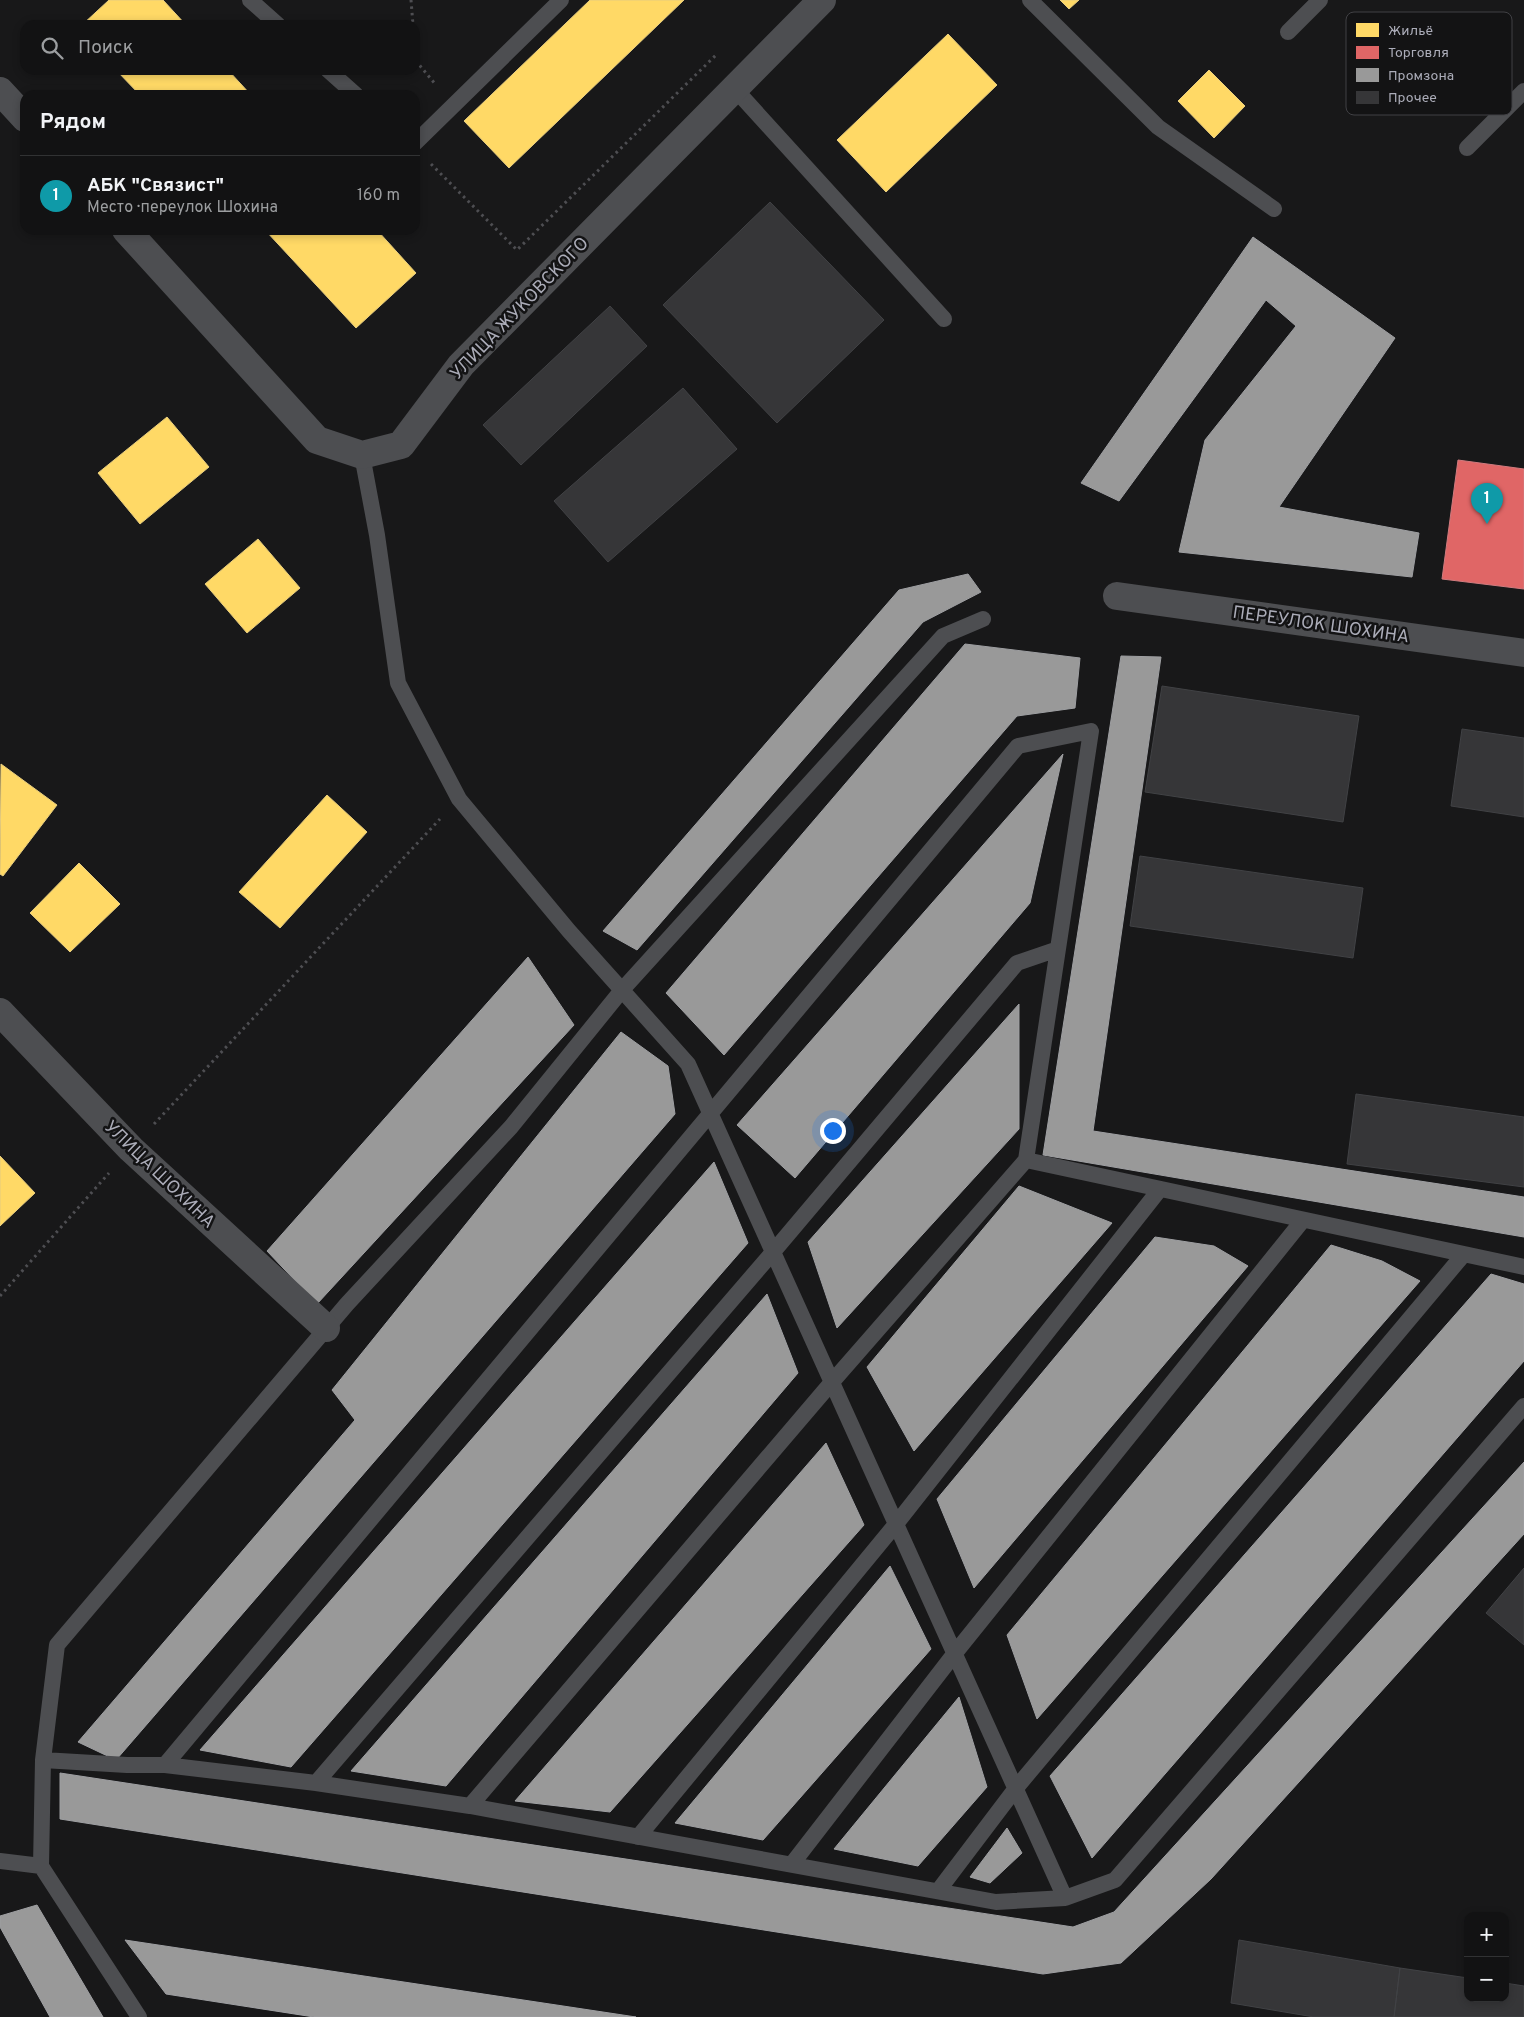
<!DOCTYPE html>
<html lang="ru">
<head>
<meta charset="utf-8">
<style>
  body { margin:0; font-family:Overpass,sans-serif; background:#1f2021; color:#f1f3f6 }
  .controls { position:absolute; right:15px; bottom:15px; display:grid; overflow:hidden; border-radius:10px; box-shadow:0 2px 8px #0003 }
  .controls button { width:45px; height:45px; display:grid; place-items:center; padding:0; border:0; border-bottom:1px solid #313233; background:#121213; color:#f1f3f6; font:25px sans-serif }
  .you { position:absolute; left:832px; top:1130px; width:18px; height:18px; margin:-12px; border:4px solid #fff; border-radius:50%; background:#1a73e8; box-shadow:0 0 0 8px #1a73e833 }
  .badge { display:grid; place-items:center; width:32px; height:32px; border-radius:50%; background:#0b8043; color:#fff; font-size:16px; font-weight:700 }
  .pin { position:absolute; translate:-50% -41px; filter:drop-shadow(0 1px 2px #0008) }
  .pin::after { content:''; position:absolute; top:26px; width:18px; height:15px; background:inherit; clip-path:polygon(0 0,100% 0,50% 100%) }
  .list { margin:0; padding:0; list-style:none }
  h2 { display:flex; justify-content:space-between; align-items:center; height:65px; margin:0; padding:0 20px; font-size:21px }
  h2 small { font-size:16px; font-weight:400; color:#9c9ea0 }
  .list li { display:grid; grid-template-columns:32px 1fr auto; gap:15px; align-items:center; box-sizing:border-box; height:80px; padding:0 20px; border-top:1px solid #313233 }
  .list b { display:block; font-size:19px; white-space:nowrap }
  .list p { margin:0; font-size:16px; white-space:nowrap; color:#9c9ea0 }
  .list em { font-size:16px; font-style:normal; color:#9c9ea0 }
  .icon { flex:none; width:28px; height:28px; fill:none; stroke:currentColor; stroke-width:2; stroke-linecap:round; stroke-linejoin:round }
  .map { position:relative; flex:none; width:1524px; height:2017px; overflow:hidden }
  .search { position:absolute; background:#121213; box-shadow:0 2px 8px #0003; left:20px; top:20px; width:400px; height:55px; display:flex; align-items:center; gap:12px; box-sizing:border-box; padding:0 18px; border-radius:15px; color:#9c9ea0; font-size:19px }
  .panel { position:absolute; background:#121213; box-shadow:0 2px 8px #0003; left:20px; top:90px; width:400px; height:145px; border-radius:15px }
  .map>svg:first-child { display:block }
</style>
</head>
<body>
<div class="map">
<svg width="1524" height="2017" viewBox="0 0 1524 2017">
  <rect width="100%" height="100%" fill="#181819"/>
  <path fill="#ffd966" stroke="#e6cc7f" d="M109,0h54l23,25h-104z
    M590,0h94l-175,168 -45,-47z
    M1060,0h19l-10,9z
    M948,34l49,51 -111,107 -49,-52z
    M116,70h112l23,25h-111z
    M1209,70l36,36 -31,32 -36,-37z
    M265,230h112l39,43 -60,55z
    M167,417l42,50 -69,57 -42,-51z
    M258,539l42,49 -53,45 -42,-49z
    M1,764l56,41 -54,71 -3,-2z
    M327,795l40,37 -87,96 -41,-36z
    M79,863l41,41 -50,48 -40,-39z
    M0,1156l35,37 -35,33z"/>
  <path fill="#e06666" stroke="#d07b7f" d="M1458,460l66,9v120l-82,-10z"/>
  <path fill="#999" stroke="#9e9fa2" d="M1253,237l142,101 -116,169 140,26 -7,44 -233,-25 26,-112 91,-114 -30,-26 -147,201 -38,-18z
    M968,574l13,18 -58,30 -286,328 -34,-19 296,-341z
    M965,644l115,14 -5,50 -58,8 -293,339 -58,-62z
    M1121,656l40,1 -68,474 431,66v40l-481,-82z
    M1063,754l-33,149 -235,275 -58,-53z
    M528,957l46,68 -257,279 -50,-53z
    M1019,1004v125l-182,199 -29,-86z
    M621,1032l47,34 7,48 -559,646 -38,-18 277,-322 -23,-30z
    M714,1162l34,81 -457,524 -91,-17z
    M1019,1186l93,37 -198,228 -47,-84z
    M1155,1237l59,9 34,20 -274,322 -37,-89z
    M1331,1245l51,16 38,20 -383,438 -30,-84z
    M1491,1274l33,10v77l-432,497 -42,-82z
    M767,1294l31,79 -352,413 -95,-15z
    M826,1443l38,82 -254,287 -95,-11z
    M1524,1462v72l-313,345 -90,84 -78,11 -983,-155v-46l1013,154 41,-15z
    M890,1566l41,83 -168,191 -88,-17z
    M959,1697l28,90 -69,79 -84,-17z
    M1007,1828l15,25 -32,30 -20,-6z
    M37,1905l66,112h-53l-50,-90v-11z
    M125,1940l511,77h-322l-148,-23z"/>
  <path fill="#363638" stroke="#414245" d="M770,202l114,118 -107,103 -114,-118z
    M610,306l37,40 -126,119 -38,-40z
    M683,388l54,61 -129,113 -54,-61z
    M1162,686l197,30 -16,106 -198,-30z
    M1462,729l62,9v79l-73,-11z
    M1140,856l223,32 -10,70 -223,-32z
    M1356,1094l168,23v70l-177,-23z
    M1524,1568v77l-38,-32z
    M1239,1940l161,28 -6,49h-80l-83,-14z
    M1400,1968l68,10v20h37v-15l19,3v31h-130z"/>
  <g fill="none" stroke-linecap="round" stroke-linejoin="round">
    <path stroke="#4e4e52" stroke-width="3" stroke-dasharray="2.5 4" stroke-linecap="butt" d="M411,0l2,25
      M415,54l1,7 20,24
      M431,164l86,86 200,-196
      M154,1124l286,-305
      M0,1296l109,-123"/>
    <path stroke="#4d4e51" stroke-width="16" d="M250,0l28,25
      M1030,0l128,127 116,82
      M1288,32l32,-32
      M328,70l28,25
      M734,88l210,231
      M415,143l146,-143
      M1467,148l57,-57
      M362,455l15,80 21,148 61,116 110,132 119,133 377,834 50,-18 409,-474
      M43,1760l-2,106 98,151
      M165,1765h-38l-84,-5 14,-115 290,-341 164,-177 111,-137 321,-354 40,-17
      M316,1783l457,-531 244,-289 41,-14
      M470,1806l362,-424 194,-222
      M638,1837l258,-313 264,-335
      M0,1861l41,5
      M792,1864l163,-211 348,-433
      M938,1891l78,-103 448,-534
      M1065,1898l-69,4 -526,-96 -154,-23 -151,-18 853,-1019 73,-15 -65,429 498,107"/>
    <path stroke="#4d4e51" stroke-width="28" d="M0,91l25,27
      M126,230l191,210 45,15 39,-10 60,-80 361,-365
      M1117,596l407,57
      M0,1012l131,137 195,179"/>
  </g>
  <g text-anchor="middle" stroke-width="5" stroke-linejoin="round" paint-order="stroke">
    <g font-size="18" fill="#abacb8" stroke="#131314">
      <text transform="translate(519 308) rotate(-46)" y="6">УЛИЦА ЖУКОВСКОГО</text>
      <text transform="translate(1321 624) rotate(8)" y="6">ПЕРЕУЛОК ШОХИНА</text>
      <text transform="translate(160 1174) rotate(44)" y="6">УЛИЦА ШОХИНА</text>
    </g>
  </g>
  <rect x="1346" y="12" width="166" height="103" rx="8" fill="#131314" stroke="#414145" stroke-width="1"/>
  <rect x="1356" y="23" width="23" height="14" fill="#ffd966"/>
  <rect x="1356" y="46" width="23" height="13" fill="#e06666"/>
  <rect x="1356" y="68" width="23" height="14" fill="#999"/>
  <rect x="1356" y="91" width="23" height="13" fill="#363638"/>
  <g font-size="14" fill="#abacb8">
    <text x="1388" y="35">Жильё</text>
    <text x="1388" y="57">Торговля</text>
    <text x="1388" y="80">Промзона</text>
    <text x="1388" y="102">Прочее</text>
  </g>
</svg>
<div class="controls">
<button>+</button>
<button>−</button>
</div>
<div class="you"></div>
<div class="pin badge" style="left:1487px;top:524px;background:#0f9aa8">1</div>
<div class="search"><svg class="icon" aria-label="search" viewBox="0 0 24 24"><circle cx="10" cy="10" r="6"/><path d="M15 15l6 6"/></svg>Поиск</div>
<section class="panel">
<h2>Рядом<small></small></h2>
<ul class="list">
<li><span class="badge" style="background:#0f9aa8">1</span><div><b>АБК &quot;Связист&quot;</b><p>Место · переулок Шохина</p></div><em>160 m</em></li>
</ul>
</section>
</div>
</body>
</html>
